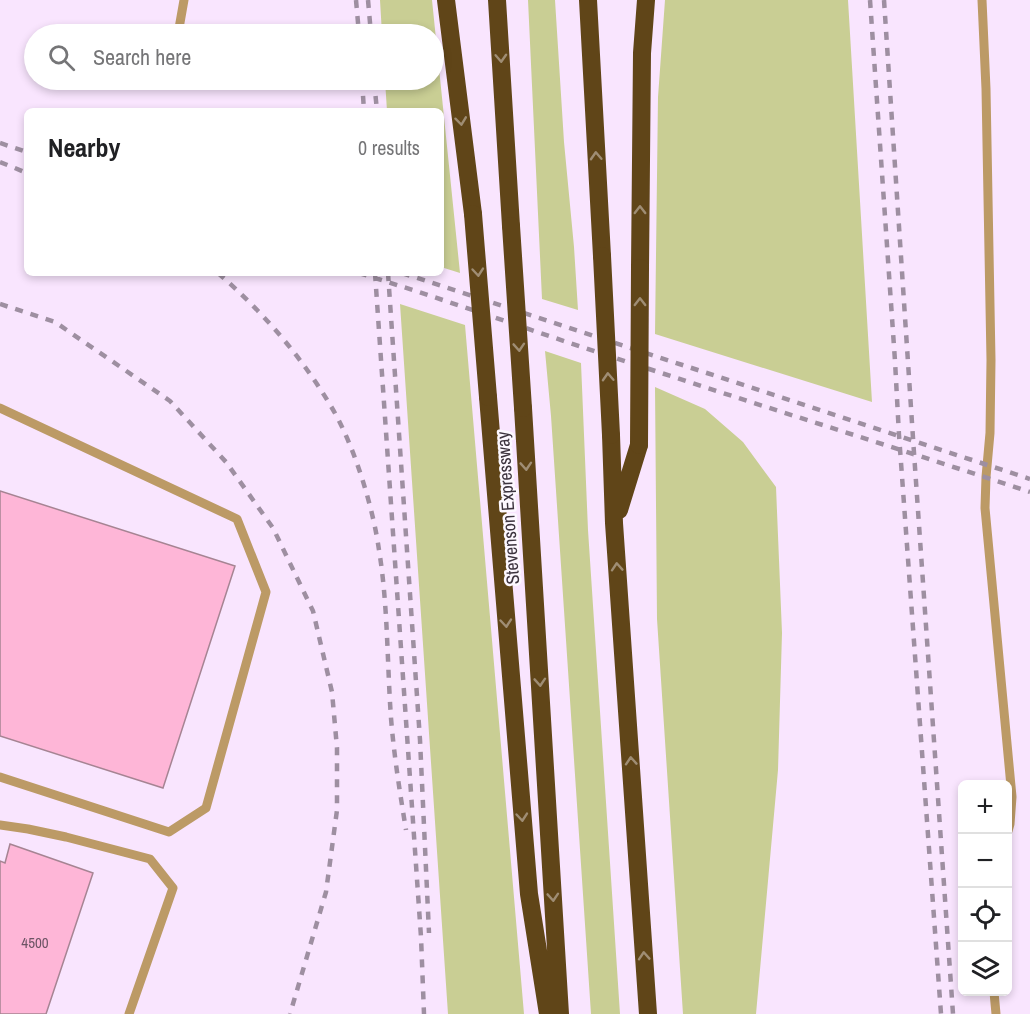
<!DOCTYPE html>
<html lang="en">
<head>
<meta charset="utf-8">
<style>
  body { margin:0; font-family:"Archivo Narrow",sans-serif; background:#f2f2f2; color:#202124 }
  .controls { position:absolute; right:18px; bottom:18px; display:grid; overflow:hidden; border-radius:9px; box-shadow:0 3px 9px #0003 }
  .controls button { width:54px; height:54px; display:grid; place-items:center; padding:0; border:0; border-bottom:2px solid #e0e0e0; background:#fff; color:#202124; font:30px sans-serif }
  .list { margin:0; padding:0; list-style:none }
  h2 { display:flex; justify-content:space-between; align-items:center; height:78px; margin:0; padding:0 24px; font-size:26px }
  h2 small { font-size:20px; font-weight:400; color:#757577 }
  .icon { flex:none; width:33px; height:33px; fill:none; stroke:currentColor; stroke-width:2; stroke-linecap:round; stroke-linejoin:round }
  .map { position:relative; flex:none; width:1030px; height:1014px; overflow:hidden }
  .search { position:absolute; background:#fff; box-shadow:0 3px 9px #0003; left:24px; top:24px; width:420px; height:66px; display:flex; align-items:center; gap:15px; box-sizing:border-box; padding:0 21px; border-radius:33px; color:#757577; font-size:22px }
  .panel { position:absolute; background:#fff; box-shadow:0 3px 9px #0003; left:24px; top:108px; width:420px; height:168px; border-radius:9px }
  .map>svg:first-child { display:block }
</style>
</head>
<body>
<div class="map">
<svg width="1030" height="1014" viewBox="0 0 1030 1014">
  <rect width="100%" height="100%" fill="#f9e5fe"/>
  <path fill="#c9ce94" d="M380,0h52l28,273 -19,-6v-156h-54l-2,-31h49v-46h-52z
    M528,0h27l9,142 10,105 4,63 -36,-11z
    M665,0h183l24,402 -217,-68 3,-237z
    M400,304l65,21 59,689h-76z
    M545,351l36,12 7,167 32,484h-29l-40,-598z
    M655,387l50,22 38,33 33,45 6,146 -4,137 -22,244h-73l-26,-395z"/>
  <path fill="#feb6d7" stroke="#a68493" stroke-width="1.5" d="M0,491l235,75 -72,222 -163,-52z
    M10,844l83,29 -47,141h-46v-153l5,2z"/>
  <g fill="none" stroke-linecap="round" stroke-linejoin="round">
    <path stroke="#bc9a66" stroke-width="9" d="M982,0l4,89 5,271 -1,73 -4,44 -1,31 27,289 -2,27 -2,7
      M178,34l6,-34
      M0,408l237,111 29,73 -60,216 -37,24 -169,-55
      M0,825l28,4 38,8 84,22 23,29 -44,126
      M994,992l2,22"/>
    <path stroke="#604518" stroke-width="18" d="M446,0l27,214
      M497,0l14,226
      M588,0l14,256
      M640,268l2,-215 4,-53
      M488,397l41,497 19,120
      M523,408l37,606
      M611,435l3,88 34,491
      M619,510l20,-65"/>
    <path stroke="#9e8fa1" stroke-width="4.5" stroke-dasharray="8 8" stroke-linecap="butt" d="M356,0l3,34
      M368,0l3,34
      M870,0l25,361 4,74 42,579
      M884,0l30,453 39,561
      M362,80l2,31
      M374,80l3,31
      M0,143l27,9
      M0,162l27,11
      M218,273c45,39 84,84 114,135 22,37 41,99 47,142 9,55 8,112 12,168 3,38 9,75 15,112
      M359,273c91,28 181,61 272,90 133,44 266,85 399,129
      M375,273l46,664 3,77
      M388,273l32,467 9,193
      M402,273l628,206
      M0,304l55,18 115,79 56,61 47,66 40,83 19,81 5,56v62l-11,82 -36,122"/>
    <path stroke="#604518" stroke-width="18" d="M473,214l15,183
      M511,226l12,182
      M602,256l9,179
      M639,445l1,-177"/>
  </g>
  <defs><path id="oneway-chevron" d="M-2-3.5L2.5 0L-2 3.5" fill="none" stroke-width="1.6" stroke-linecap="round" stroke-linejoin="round" transform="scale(1.5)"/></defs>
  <g stroke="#9f8d74">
    <use href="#oneway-chevron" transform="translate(501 58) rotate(87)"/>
    <use href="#oneway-chevron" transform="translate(461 121) rotate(83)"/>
    <use href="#oneway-chevron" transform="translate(596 156) rotate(-93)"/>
    <use href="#oneway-chevron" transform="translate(640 210) rotate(-90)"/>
    <use href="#oneway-chevron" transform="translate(478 272) rotate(85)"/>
    <use href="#oneway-chevron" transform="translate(640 302) rotate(-90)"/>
    <use href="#oneway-chevron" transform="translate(519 347) rotate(86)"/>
    <use href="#oneway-chevron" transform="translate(608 377) rotate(-93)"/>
    <use href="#oneway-chevron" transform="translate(526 466) rotate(86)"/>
    <use href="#oneway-chevron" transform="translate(617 567) rotate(-94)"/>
    <use href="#oneway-chevron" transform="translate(506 623) rotate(85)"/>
    <use href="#oneway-chevron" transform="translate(540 682) rotate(86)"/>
    <use href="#oneway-chevron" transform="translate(631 761) rotate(-94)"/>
    <use href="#oneway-chevron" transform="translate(522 817) rotate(85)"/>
    <use href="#oneway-chevron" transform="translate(553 897) rotate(86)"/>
    <use href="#oneway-chevron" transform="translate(644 956) rotate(-94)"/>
  </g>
  <g text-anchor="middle" stroke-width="5" stroke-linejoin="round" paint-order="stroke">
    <g font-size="15" fill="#6d5465">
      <text x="35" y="948">4500</text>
    </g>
    <g font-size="18" fill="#3d343f" stroke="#fdf8ff">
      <text transform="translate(508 508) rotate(-94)" y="6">Stevenson Expressway</text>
    </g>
  </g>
</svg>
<div class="controls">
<button>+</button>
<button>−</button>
<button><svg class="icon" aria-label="locate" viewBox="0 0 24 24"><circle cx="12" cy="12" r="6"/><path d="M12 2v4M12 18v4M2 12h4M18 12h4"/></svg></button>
<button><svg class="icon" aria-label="layers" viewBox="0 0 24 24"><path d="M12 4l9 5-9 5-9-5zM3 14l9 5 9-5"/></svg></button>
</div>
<div class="search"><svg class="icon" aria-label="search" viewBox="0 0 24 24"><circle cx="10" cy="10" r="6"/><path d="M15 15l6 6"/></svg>Search here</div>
<section class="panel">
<h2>Nearby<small>0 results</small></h2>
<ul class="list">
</ul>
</section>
</div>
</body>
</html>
